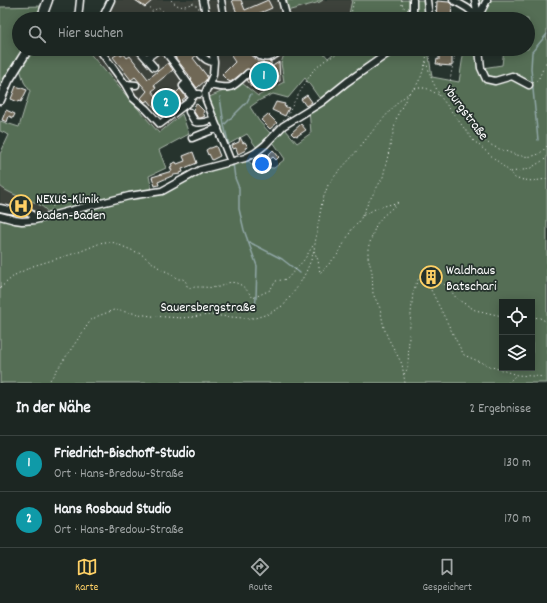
<!DOCTYPE html>
<html lang="de">
<head>
<meta charset="utf-8">
<style>
  body { margin:0; font-family:Dekko,sans-serif; background:#29322f; color:#f1f3f6 }
  .controls { position:absolute; right:12px; bottom:12px; display:grid; overflow:hidden; border-radius:0px; box-shadow:0 2px 10px #0003 }
  .controls button { width:36px; height:36px; display:grid; place-items:center; padding:0; border:0; border-bottom:1px solid #3a4340; background:#1c2622; color:#f1f3f6; font:20px sans-serif }
  .you { position:absolute; left:262px; top:164px; width:14px; height:14px; margin:-10px; border:3px solid #fff; border-radius:50%; background:#1a73e8; box-shadow:0 0 0 6px #1a73e833 }
  .badge { display:grid; place-items:center; width:26px; height:26px; border-radius:50%; background:#ffd166; color:#fff; font-size:13px; font-weight:700 }
  .pin { position:absolute; translate:-50% -50%; border:2px solid #fff; box-shadow:0 1px 4px #0006 }
  .list { margin:0; padding:0; list-style:none }
  h2 { display:flex; justify-content:space-between; align-items:center; height:52px; margin:0; padding:0 16px; font-size:17px }
  h2 small { font-size:13px; font-weight:400; color:#a0a5a5 }
  .list li { display:grid; grid-template-columns:26px 1fr auto; gap:12px; align-items:center; box-sizing:border-box; height:56px; padding:0 16px; border-top:1px solid #3a4340 }
  .list b { display:block; font-size:15px; white-space:nowrap }
  .list p { margin:0; font-size:13px; white-space:nowrap; color:#a0a5a5 }
  .list em { font-size:13px; font-style:normal; color:#a0a5a5 }
  .icon { flex:none; width:22px; height:22px; fill:none; stroke:currentColor; stroke-width:2; stroke-linecap:round; stroke-linejoin:round }
  .map { position:relative; flex:none; width:547px; height:383px; overflow:hidden }
  .search { position:absolute; background:#1c2622; box-shadow:0 2px 10px #0003; left:12px; right:12px; top:12px; height:44px; display:flex; align-items:center; gap:10px; box-sizing:border-box; padding:0 14px; border-radius:22px; color:#a0a5a5; font-size:15px }
  .sheet { height:164px; background:#1c2622 }
  nav { display:flex; justify-content:space-around; align-items:center; box-sizing:border-box; height:56px; border-top:1px solid #3a4340; background:#1c2622; font-size:11px; color:#a0a5a5 }
  nav a { display:grid; justify-items:center; gap:2px }
  nav .on { color:#ffd166 }
  .map>svg:first-child { display:block }
</style>
</head>
<body>
<div class="map">
<svg width="547" height="383" viewBox="0 0 547 383">
  <rect width="100%" height="100%" fill="#26332d"/>
  <filter id="ink" filterUnits="userSpaceOnUse"><feTurbulence type="fractalNoise" baseFrequency=".025" numOctaves="2"/><feDisplacementMap in="SourceGraphic" scale="8" xChannelSelector="R" yChannelSelector="G"/><feConvolveMatrix kernelMatrix="1 2 1 2 8 2 1 2 1" color-interpolation-filters="sRGB"/></filter>
  <g filter="url(#ink)">
    <path fill="#3c433a" d="M103,0h249l-4,19h-248l7,-18z
      M86,49h200l-5,14 3,19 -26,14 -16,-13 -47,20 -36,30z
      M0,186l10,7 25,8 13,10 2,5 -15,4 -35,-4z"/>
    <path fill="#546e55" stroke="#aab6aa" fill-rule="evenodd" d="M289,0h34l-3,2 -33,9 -2,-9z
      M352,0h75l2,19h-81z
      M471,0h76v383h-547v-167l8,3 42,-3c-7,-15 -26,-16 -39,-23 -4,-2 -8,-4 -11,-7v-32l9,-19 -9,-4v-10l19,6 11,-36 -6,-9 -4,-13 11,-20h55l73,84 23,-19 7,20 -30,16 7,18 -17,8 3,14 4,2 36,-18 53,-16 10,9 19,1 11,-9 -14,-20 14,-10 12,14 14,-10 -2,-23 13,-8 -17,-24 -17,20 -15,-4 -13,6 -10,7 9,14 11,12 -13,15 -10,-14 -20,11 -20,-47 35,-15 16,13 26,-14 -3,-19 5,-14h34l8,9 11,-9h89l4,28 27,5 5,-33h16l2,19 20,-3 2,-16h24v-30h-46l1,-9 -11,-6zM502,302h30v66h-30z
      M43,6l-6,13h-18v30h5l-24,43v-85z"/>
    <g fill="none" stroke-linecap="round" stroke-linejoin="round">
      <path stroke="#91a7a7" stroke-width="1.5" d="M220,97l4,28 7,29
        M224,125l23,-23 4,-8
        M538,140l-7,-71 1,-17 15,-18
        M233,163l2,15 4,10v21l5,21 13,36 -1,32 -1,10
        M247,241l35,18 18,14"/>
    </g>
    <path fill="#6f6857" stroke="#fff" d="M135,0h18l-8,7z
      M232,0h9l4,10 23,-10 4,8 -24,10 1,1h-10z
      M437,1l12,1 3,3 -1,14h-15z
      M191,12l4,7h-15z
      M186,49h18l-6,3 -1,3 -4,3 14,18 -1,4 -9,8 -6,-8 1,-1 -17,-22z
      M238,49h6l13,12h14v6l8,-5 1,19h-8v2h-10l-6,6 -6,-4v-1l-3,-4 5,-6v-4l-5,-1 -15,12 -2,1 -1,-1h-1l-6,-6 13,-13 -4,-6z
      M439,49l13,1v16l-13,-1v-1h-3l1,-5 2,1z
      M119,53l2,3 3,-2 3,4 3,-2 18,23 20,-16 5,7 -19,15 2,3 -4,3 8,10 15,-10 1,2 4,-4 6,8 -4,3 1,1 -21,16 -14,-17 -3,2 -4,-4 6,-7 -12,-14 -4,3 -18,-23z
      M16,86l11,4 -6,12 -2,-1 -1,1 -7,-3z
      M307,95l5,7 -6,4 -5,-7z
      M276,102l9,2 -1,2 5,2 -4,8 -13,-6z
      M197,104l7,7 -1,2 2,3 -4,2h-3l-5,-8v-1l1,-1 1,-3z
      M6,110l9,4 -2,4 -4,-2 -2,6 -5,-2z
      M268,114l9,9 -7,6 -9,-9z
      M301,124l5,6 -9,6 -2,-1 -1,1 -3,-3z
      M240,137l3,6 2,-1 3,5 -3,1 1,2 -8,4 -2,-6 -3,1 -1,-4 7,-3z
      M216,146l4,10 -8,4 -3,-6 -1,1 -2,-5 3,-2h2z
      M273,150l6,7 -3,3 -3,-3 -6,5 -3,-3z
      M193,152l4,11 -15,6 1,3 -3,1v1l-6,1 -16,7 1,3 -4,1 -3,-9 20,-6 -2,-4 2,-1 -1,-2 5,-2 1,2 8,-3 -2,-5z"/>
    <g fill="none" stroke-linecap="round" stroke-linejoin="round">
      <g stroke="#fff" stroke-width="9">
        <path id="minor" d="M203,0l4,19
          M221,0l3,17
          M282,0l5,19
          M427,0l1,8 1,11
          M453,0l14,8 11,9v1
          M475,0l3,17 9,-17
          M78,19l2,-19
          M102,19l9,-19
          M413,19v-19
          M99,49l26,35 11,1
          M138,49l16,18
          M163,49l11,14 20,29 2,2h3
          M212,49l2,13 -1,13 -8,18 1,7 25,62
          M252,49c2,2 5,5 8,7 8,4 17,-1 21,-7
          M479,49l2,19 5,11 9,2 17,-5 17,9
          M201,55c4,4 7,7 13,7
          M147,58l12,-9
          M187,82l-4,4 9,11
          M125,84l8,14 13,11 14,15 30,-23 2,-4 4,-3
          M209,85c23,4 21,5 39,-12
          M189,112l6,10c7,2 13,-1 19,-3
          M192,138l10,-4 16,-6
          M0,208l10,2 19,2 4,4 2,4
          M0,216l15,4 7,1 13,-1 8,-2 30,-8 56,-14 33,-5 38,-21 45,-12 10,-5 10,-8 18,-19 39,-24 25,-20 47,-33"/>
      </g>
      <g stroke="#fff" stroke-width="11">
        <path id="major" d="M41,19l7,-19
          M0,100l8,-19 20,-32"/>
      </g>
      <path stroke="#fff" stroke-width="1" stroke-dasharray="1 3" stroke-linecap="butt" d="M171,0c9,9 11,7 23,3l4,5h2
        M402,0v6l6,4
        M146,5l6,5
        M435,15l1,-15
        M150,19l1,-7 7,-4 16,11
        M269,19l12,-4
        M350,19l4,-19
        M436,49v6l19,2c-2,9 -6,21 -4,30 4,18 21,46 37,56 6,4 13,7 20,9 9,4 24,7 32,1 3,-2 5,-5 7,-7
        M426,62l6,18 8,16 33,44 37,32 6,7 17,2 14,-2
        M251,69l8,-8
        M533,83l5,-3 9,-20
        M415,88h11l13,7
        M287,117l7,-15 18,-30 12,-11 13,-7 5,-5
        M511,172l18,-3 18,-11
        M50,210l14,-17
        M362,216l6,-13 15,-26 14,-61 12,-23
        M314,251l4,9 2,13 8,-8 10,-11 14,-25 7,-7 3,-6 15,-8 22,-6 -17,15 -6,8 -8,23v9l4,15 1,22 7,14 4,20 4,10 14,26 3,19
        M424,276l34,68 6,11 28,12 25,8 30,2
        M429,283l6,-2 9,3 7,7 6,8 18,11 27,6
        M0,288l15,-13 18,-9 46,-14 24,-10h9l29,12 21,16 6,2 10,7h5l3,3 1,4 3,2c3,-1 6,-1 9,-1 7,0 13,1 20,0 3,-1 5,-3 8,-4 13,-3 19,6 26,15l17,-8 6,-9 11,-2 17,-19 10,-16
        M532,317l8,1 7,4
        M404,374l4,-6 1,-32 4,-44 3,-8 3,-6 8,-5 4,-2
        M48,383l43,-63 7,-4 16,-6 37,6 31,2 27,-3 34,3h12l13,-4 16,-9 15,-20 7,-13 5,-12 3,-10 8,-48 6,-17 10,-13 13,-14 24,-30 22,-25 18,-15 6,-11 5,-16 1,-12
        M508,383l8,-8"/>
      <use href="#minor" stroke="#26332d" stroke-width="6"/>
      <use href="#major" stroke="#26332d" stroke-width="8"/>
    </g>
  </g>
  <defs>
    <g id="hospital-ring" transform="scale(1.15)"><circle r="9.5" fill="#26332d" stroke="#ffd166" stroke-width="1.5"/><path d="M-5-5h3v3.5h4V-5h3V5h-3V1.5h-4V5h-3Z" fill="#ffd166"/></g>
    <g id="building-ring" transform="scale(1.15)"><circle r="9.5" fill="#26332d" stroke="#ffd166" stroke-width="1.5"/><path d="M-4-6H4V6H1V3H-1V6H-4ZM-2.5-4.3h1.7v1.8h-1.7ZM.8-4.3h1.7v1.8H.8ZM-2.5-1h1.7V.8h-1.7ZM.8-1h1.7V.8H.8Z" fill="#ffd166"/></g>
  </defs>
  <g fill-rule="evenodd">
    <use href="#hospital-ring" x="21" y="206"/>
    <use href="#building-ring" x="431" y="277"/>
  </g>
  <g text-anchor="middle" stroke-width="3.5" stroke-linejoin="round" paint-order="stroke">
    <g font-size="14" fill="#fff" stroke="#26332d">
      <text transform="translate(467 112) rotate(53)" y="5">Yburgstraße</text>
      <text x="208" y="311">Sauersbergstraße</text>
    </g>
    <g font-size="14" fill="#fff" stroke="#26332d" text-anchor="start">
      <text x="36" y="203">NEXUS-Klinik<tspan x="36" dy="16">Baden-Baden</tspan></text>
      <text x="446" y="274">Waldhaus<tspan x="446" dy="16">Batschari</tspan></text>
    </g>
  </g>
</svg>
<div class="controls">
<button><svg class="icon" aria-label="locate" viewBox="0 0 24 24"><circle cx="12" cy="12" r="6"/><path d="M12 2v4M12 18v4M2 12h4M18 12h4"/></svg></button>
<button><svg class="icon" aria-label="layers" viewBox="0 0 24 24"><path d="M12 4l9 5-9 5-9-5zM3 14l9 5 9-5"/></svg></button>
</div>
<div class="you"></div>
<div class="pin badge" style="left:264px;top:76px;background:#0f9aa8">1</div>
<div class="pin badge" style="left:166px;top:103px;background:#0f9aa8">2</div>
<div class="search"><svg class="icon" aria-label="search" viewBox="0 0 24 24"><circle cx="10" cy="10" r="6"/><path d="M15 15l6 6"/></svg>Hier suchen</div>
</div>
<section class="sheet">
<h2>In der Nähe<small>2 Ergebnisse</small></h2>
<ul class="list">
<li><span class="badge" style="background:#0f9aa8">1</span><div><b>Friedrich-Bischoff-Studio</b><p>Ort · Hans-Bredow-Straße</p></div><em>130 m</em></li>
<li><span class="badge" style="background:#0f9aa8">2</span><div><b>Hans Rosbaud Studio</b><p>Ort · Hans-Bredow-Straße</p></div><em>170 m</em></li>
</ul>
</section>
<nav>
<a class="on"><svg class="icon" aria-label="map" viewBox="0 0 24 24"><path d="M3 6l6-2 6 2 6-2v14l-6 2-6-2-6 2zM9 4v14M15 6v14"/></svg>Karte</a>
<a><svg class="icon" aria-label="directions" viewBox="0 0 24 24"><path d="M12 3l9 9-9 9-9-9zM9 14v-3h6M13 9l2 2-2 2"/></svg>Route</a>
<a><svg class="icon" aria-label="saved" viewBox="0 0 24 24"><path d="M7 4h10v16l-5-4-5 4z"/></svg>Gespeichert</a>
</nav>
</body>
</html>
